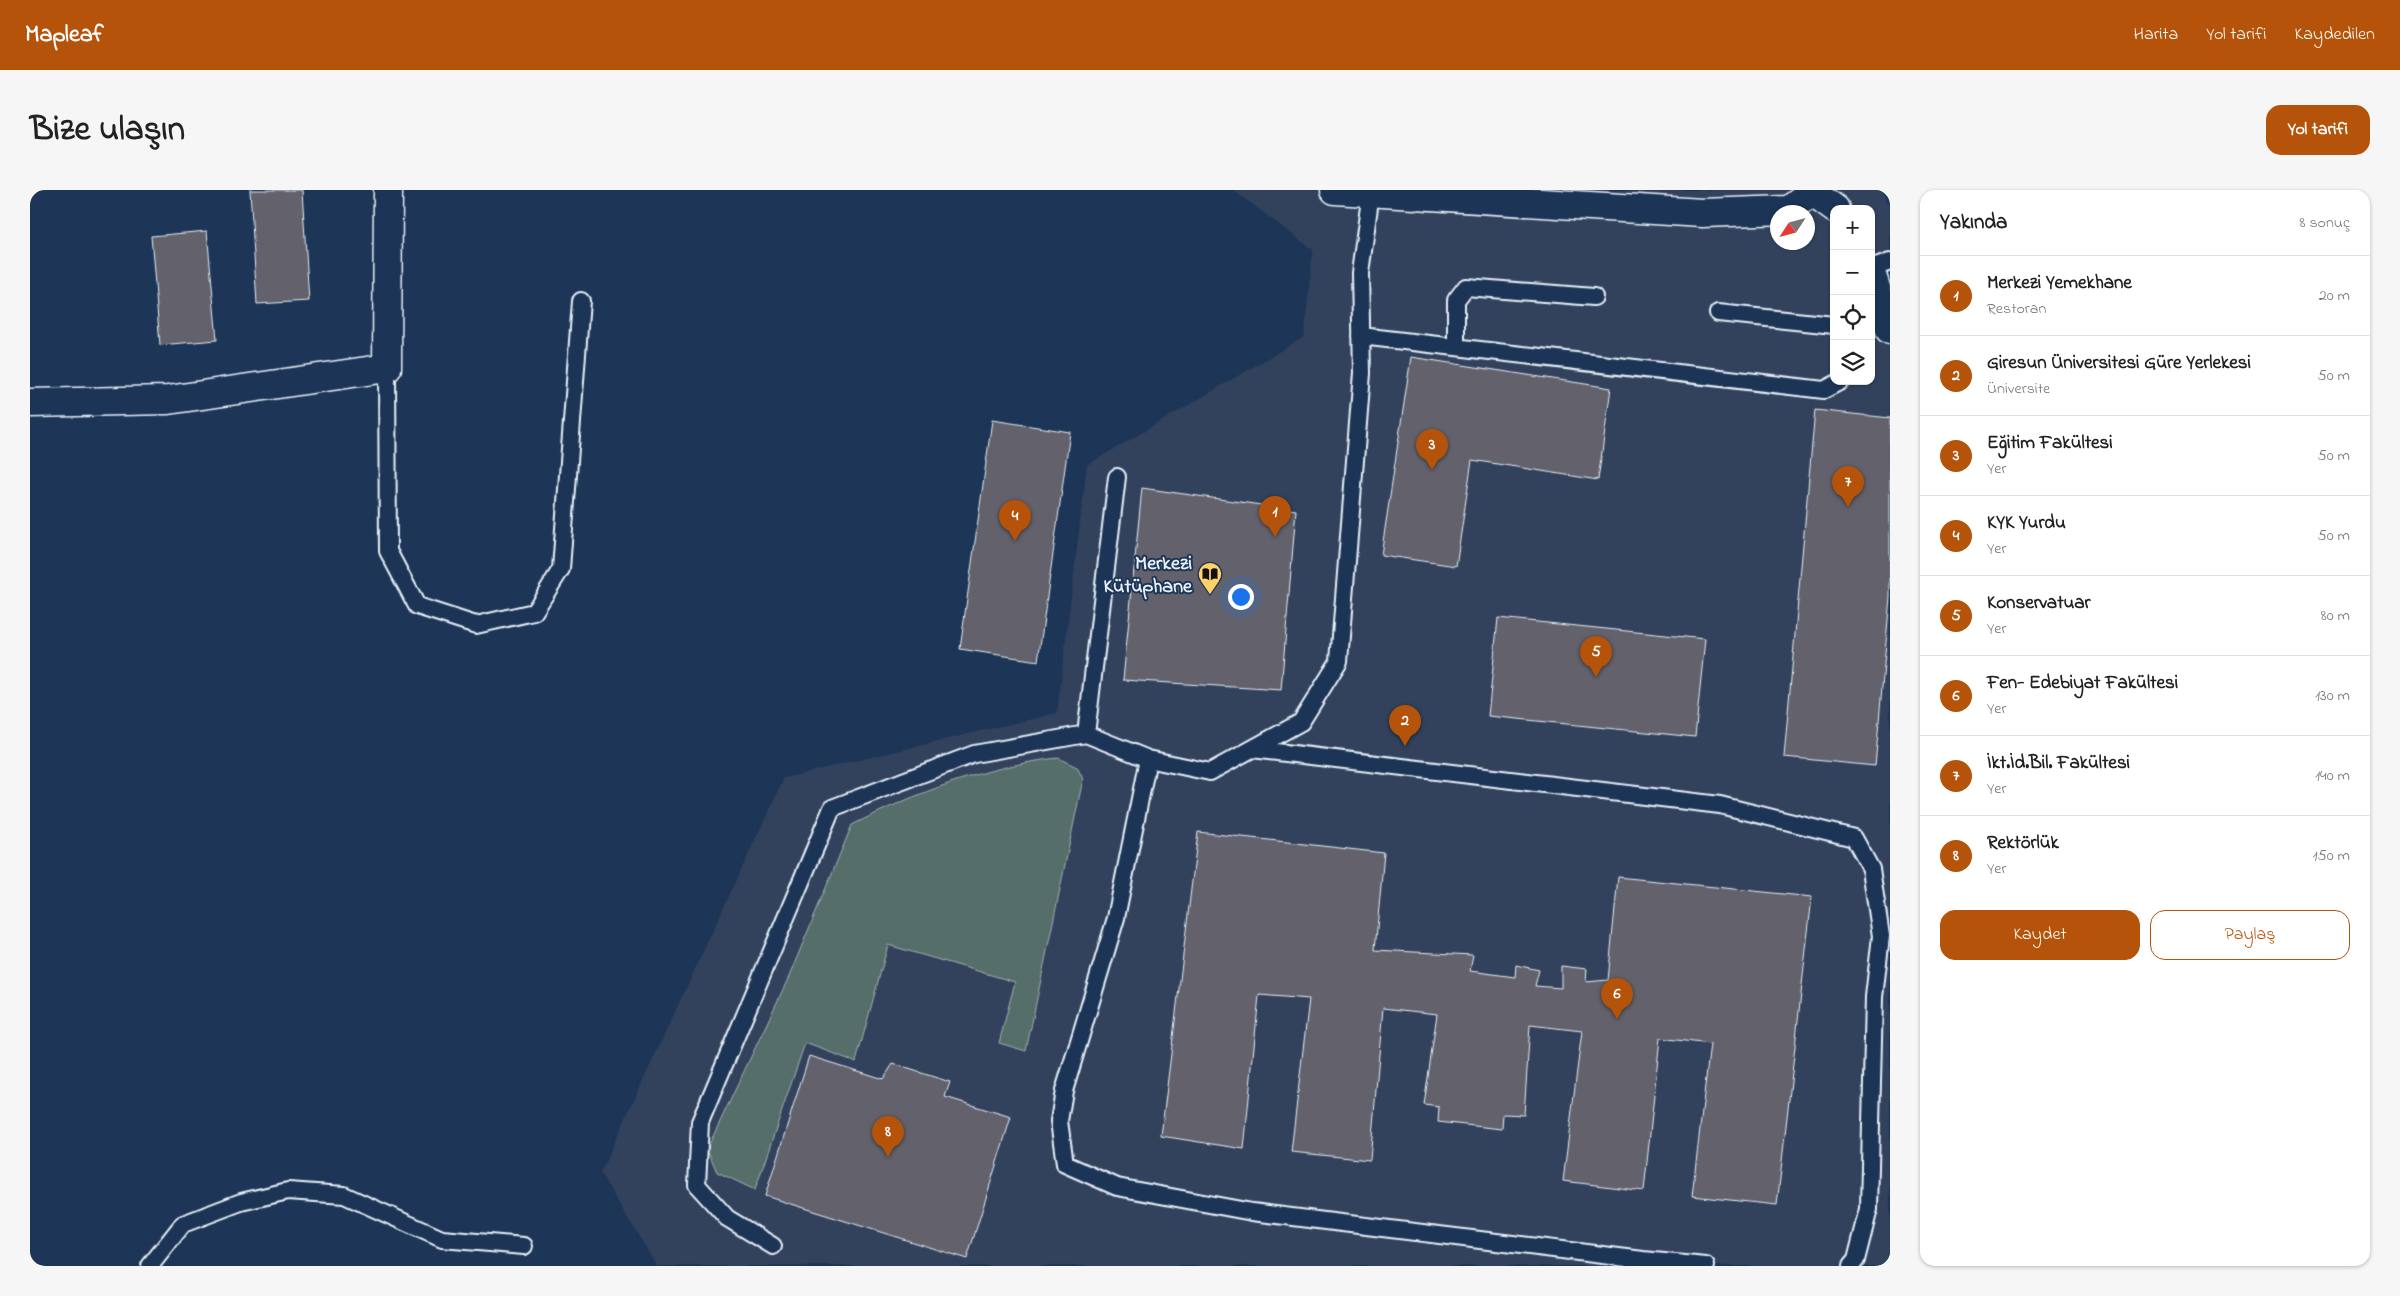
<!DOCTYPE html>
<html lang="tr">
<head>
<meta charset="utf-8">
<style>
  body { margin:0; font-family:"Indie Flower",sans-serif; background:#f6f6f6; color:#222 }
  .controls { position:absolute; right:15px; top:15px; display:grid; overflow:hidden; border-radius:10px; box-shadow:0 1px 4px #0004 }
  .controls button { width:45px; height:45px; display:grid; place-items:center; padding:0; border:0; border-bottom:1px solid #e0e0e0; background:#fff; color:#222; font:25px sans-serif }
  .compass { position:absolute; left:1740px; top:15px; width:45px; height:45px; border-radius:50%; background:#fff; box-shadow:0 1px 4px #0004; rotate:234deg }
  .you { position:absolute; left:1210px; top:406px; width:18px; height:18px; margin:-12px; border:4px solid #fff; border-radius:50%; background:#1a73e8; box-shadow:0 0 0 8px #1a73e833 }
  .badge { display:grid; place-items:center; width:32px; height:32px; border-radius:50%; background:#b45309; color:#fff; font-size:16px; font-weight:700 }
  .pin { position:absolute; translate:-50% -41px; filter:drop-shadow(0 1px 2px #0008) }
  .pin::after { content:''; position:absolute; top:26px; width:18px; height:15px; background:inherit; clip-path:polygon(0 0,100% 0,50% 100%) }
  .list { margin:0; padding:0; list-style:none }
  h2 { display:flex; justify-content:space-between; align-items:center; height:65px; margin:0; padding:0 20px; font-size:21px }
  h2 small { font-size:16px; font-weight:400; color:#767676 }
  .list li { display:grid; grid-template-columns:32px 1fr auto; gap:15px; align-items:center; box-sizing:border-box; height:80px; padding:0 20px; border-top:1px solid #e0e0e0 }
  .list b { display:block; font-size:19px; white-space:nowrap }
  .list p { margin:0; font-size:16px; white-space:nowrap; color:#767676 }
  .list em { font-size:16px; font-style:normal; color:#767676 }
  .actions { display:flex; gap:10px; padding:15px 20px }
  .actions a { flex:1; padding:11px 0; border:1px solid #b45309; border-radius:15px; text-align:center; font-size:18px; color:#b45309 }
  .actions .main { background:#b45309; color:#fff }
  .icon { flex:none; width:28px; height:28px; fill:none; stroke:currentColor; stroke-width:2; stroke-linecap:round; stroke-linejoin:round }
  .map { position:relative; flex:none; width:1860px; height:1076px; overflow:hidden; border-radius:15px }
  header { display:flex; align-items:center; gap:30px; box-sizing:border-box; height:70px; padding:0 25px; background:#b45309; color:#fff }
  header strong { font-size:24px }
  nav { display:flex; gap:28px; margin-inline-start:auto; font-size:18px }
  .intro { display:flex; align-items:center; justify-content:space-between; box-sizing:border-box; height:120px; padding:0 30px }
  h1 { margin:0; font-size:35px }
  .button { padding:12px 22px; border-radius:15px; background:#b45309; color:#fff; font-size:18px; font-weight:700 }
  main { display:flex; gap:30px; padding:0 30px }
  aside { flex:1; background:#fff; border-radius:15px; box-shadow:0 1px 4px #0004 }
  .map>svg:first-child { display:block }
</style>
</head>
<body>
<header>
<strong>Mapleaf</strong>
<nav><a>Harita</a><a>Yol tarifi</a><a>Kaydedilen</a></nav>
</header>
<div class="intro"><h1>Bize ulaşın</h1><a class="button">Yol tarifi</a></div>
<main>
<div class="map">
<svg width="1860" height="1076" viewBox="0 0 1860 1076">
  <rect width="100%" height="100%" fill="#1d3557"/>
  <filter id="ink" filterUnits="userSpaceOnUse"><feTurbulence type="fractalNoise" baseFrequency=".02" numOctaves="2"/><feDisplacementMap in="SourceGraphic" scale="10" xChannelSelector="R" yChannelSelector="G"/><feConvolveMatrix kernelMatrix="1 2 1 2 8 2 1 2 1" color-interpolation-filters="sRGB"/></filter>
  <g filter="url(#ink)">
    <path fill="#32425d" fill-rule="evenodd" d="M1203,0h649l4,12 4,1v1063h-1233l-57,-93 184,-395 273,-65 30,-248 217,-128 9,-87zM1804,19h37v172h-37zM1748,22h30v30h-30z"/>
    <path fill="#576e6a" stroke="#a0b0b1" d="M1028,568l19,9 6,12 -57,272 -27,-8 16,-61 -127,-37 -32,117 -51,-19 -50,147 -38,-18 -10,-23 81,-170 64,-154c64,-32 134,-59 206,-67z"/>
    <path fill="#63626c" stroke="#e8f1f8" d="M220,0h52l7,111 -52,3z
      M177,41l10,109 -57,5 -9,-109z
      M1381,167l200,31 -13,92 -126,-20 -16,106 -75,-11z
      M1785,220l75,8v179l-15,169 -91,-9z
      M962,230l78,12 -32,229 -78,-12z
      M1112,298l154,22 -15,180 -158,-10z
      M1468,428l207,21 -10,98 -207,-21z
      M1168,642l186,21 -9,97 98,5 -3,16 45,6 1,-12 23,5 -4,16 26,2v-22l26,3 -1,13 22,-2 10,-103 194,20 -35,308 -85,-9 18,-152 -50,-6 -16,153 -81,-10 19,-150 -52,-6 -6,90 -21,-1 -1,15 -64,-7 1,-15 -15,-2 13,-91 -54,-6 -13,152 -79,-8 18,-153 -50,-4 -15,154 -83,-13z
      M779,866l74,23 10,-15 57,18 -5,15 66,20 -44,142 -202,-63z"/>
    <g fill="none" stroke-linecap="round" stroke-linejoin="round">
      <g stroke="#e8f1f8" stroke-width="20">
        <path id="lane" d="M1341,2l-11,81 2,100 -23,288 -38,61 -91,50 -62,-13 -32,159 -52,173 -5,30 6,43 52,23 135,25 391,48 63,6
          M1841,79l19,-7
          M1688,123l116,12
          M1331,146l463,54 17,-9
          M1426,156v-46l10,-13 128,10
          M357,178l1,183 29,55 59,19 58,-13 27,-43 20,-268
          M1056,544l31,-257
          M1222,559l468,56 134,33 17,31 10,67 -7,61 -5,212 -13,51 -5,6
          M743,1056l-46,-28 -30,-33 3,-63 132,-314 142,-54 112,-20 62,25
          M120,1076l33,-42 58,-22 47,-11 56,4 98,44 82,7"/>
      </g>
      <g stroke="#e8f1f8" stroke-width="31">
        <path id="street" d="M1305,0l367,23 87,-3 26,-20
          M1783,3l22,16
          M1841,83l19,57
          M0,213l138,-3 219,-32 1,-178"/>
      </g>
      <use href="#lane" stroke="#1d3557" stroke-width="16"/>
      <use href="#street" stroke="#1d3557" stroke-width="28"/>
    </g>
  </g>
  <defs>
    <g id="library-pin" transform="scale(1.25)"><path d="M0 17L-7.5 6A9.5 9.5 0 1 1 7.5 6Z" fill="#ffd166" stroke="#1d3557"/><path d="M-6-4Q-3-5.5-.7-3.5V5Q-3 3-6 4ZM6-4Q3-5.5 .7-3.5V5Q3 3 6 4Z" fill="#111"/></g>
  </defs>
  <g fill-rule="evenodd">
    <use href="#library-pin" x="1180" y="384"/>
  </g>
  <g text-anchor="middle" stroke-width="4" stroke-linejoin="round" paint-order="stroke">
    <g font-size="20" font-weight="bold" fill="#e8f1f8" stroke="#1d3557" text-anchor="end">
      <text x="1162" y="379">Merkezi<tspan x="1162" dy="23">Kütüphane</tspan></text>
    </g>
  </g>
</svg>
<div class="controls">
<button>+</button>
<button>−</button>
<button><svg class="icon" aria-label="locate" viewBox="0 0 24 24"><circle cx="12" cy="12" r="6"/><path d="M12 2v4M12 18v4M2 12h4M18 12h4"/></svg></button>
<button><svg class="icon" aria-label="layers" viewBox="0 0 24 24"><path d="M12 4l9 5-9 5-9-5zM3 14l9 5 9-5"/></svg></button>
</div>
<svg class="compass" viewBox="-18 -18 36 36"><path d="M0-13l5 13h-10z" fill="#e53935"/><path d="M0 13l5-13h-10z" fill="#767676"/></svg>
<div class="you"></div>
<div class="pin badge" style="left:1245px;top:347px">1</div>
<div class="pin badge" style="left:1375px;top:556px">2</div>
<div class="pin badge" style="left:1402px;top:280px">3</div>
<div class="pin badge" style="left:985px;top:351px">4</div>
<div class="pin badge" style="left:1566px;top:487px">5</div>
<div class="pin badge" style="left:1587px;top:829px">6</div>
<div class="pin badge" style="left:1818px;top:317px">7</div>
<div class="pin badge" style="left:858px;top:967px">8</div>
</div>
<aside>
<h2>Yakında<small>8 sonuç</small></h2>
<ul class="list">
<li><span class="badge">1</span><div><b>Merkezi Yemekhane</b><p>Restoran</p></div><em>20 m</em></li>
<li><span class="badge">2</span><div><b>Giresun Üniversitesi Güre Yerlekesi</b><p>Üniversite</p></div><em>50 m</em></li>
<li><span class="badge">3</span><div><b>Eğitim Fakültesi</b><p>Yer</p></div><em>50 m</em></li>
<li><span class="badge">4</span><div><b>KYK Yurdu</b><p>Yer</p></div><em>50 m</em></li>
<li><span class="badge">5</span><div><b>Konservatuar</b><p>Yer</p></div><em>80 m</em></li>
<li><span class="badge">6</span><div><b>Fen- Edebiyat Fakültesi</b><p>Yer</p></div><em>130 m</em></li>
<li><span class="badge">7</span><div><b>İkt.İd.Bil. Fakültesi</b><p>Yer</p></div><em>140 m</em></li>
<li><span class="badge">8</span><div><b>Rektörlük</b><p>Yer</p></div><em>150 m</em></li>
</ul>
<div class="actions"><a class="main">Kaydet</a><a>Paylaş</a></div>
</aside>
</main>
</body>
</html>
